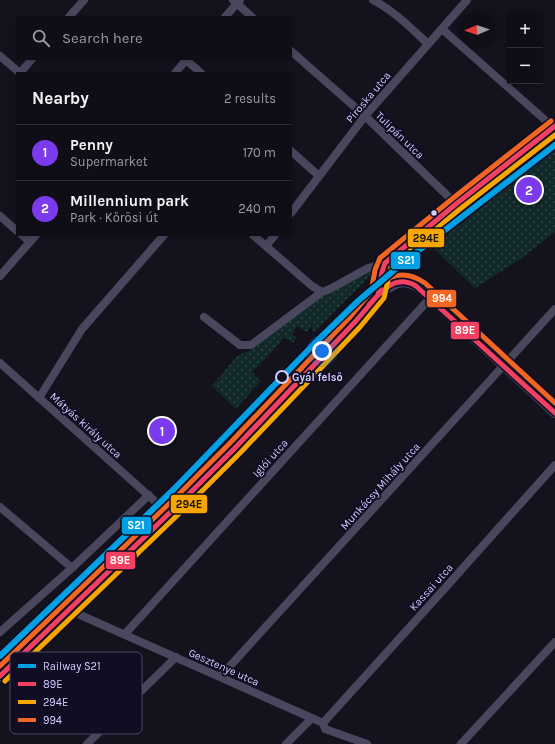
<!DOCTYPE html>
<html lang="en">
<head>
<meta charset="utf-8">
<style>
  body { margin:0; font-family:Karla,sans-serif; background:#1d1c23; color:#f1f3f6 }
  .controls { position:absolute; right:12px; top:12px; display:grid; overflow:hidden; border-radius:0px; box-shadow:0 2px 6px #0003 }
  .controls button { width:36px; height:36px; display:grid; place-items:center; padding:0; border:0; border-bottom:1px solid #2f2e35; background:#0f0e16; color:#f1f3f6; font:20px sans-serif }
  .compass { position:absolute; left:459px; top:12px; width:36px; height:36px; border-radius:50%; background:#0f0e16; box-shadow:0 2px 6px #0003; rotate:268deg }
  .you { position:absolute; left:322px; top:351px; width:14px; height:14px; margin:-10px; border:3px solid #fff; border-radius:50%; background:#1a73e8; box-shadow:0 0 0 6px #1a73e833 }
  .badge { display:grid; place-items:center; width:26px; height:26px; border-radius:50%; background:#7c3aed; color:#fff; font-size:13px; font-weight:700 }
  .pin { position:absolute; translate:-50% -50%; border:2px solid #fff; box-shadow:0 1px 4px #0006 }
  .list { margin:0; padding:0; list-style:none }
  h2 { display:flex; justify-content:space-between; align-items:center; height:52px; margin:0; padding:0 16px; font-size:17px }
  h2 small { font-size:13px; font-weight:400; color:#9b9ca1 }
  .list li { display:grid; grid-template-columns:26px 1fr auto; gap:12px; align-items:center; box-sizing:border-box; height:56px; padding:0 16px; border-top:1px solid #2f2e35 }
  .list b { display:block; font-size:15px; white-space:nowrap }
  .list p { margin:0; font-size:13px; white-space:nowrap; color:#9b9ca1 }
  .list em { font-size:13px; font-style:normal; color:#9b9ca1 }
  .icon { flex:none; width:22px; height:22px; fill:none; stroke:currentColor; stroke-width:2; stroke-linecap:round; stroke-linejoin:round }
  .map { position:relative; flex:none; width:555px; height:744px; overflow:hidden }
  .search { position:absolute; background:#0f0e16; box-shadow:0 2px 6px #0003; left:16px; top:16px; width:276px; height:44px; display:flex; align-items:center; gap:10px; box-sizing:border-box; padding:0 14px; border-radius:0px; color:#9b9ca1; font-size:15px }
  .panel { position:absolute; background:#0f0e16; box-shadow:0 2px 6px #0003; left:16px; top:72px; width:276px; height:164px; border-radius:0px }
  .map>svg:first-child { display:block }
</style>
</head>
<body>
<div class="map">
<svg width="555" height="744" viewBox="0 0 555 744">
  <defs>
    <pattern id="green-dots" width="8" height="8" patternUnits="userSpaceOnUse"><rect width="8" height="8" fill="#112929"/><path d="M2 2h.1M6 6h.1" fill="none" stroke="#334749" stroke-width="1.8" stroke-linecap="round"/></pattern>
  </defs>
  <rect width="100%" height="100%" fill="#14121d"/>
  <path fill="url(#green-dots)" d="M555,149v83l-33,26 -47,30 -42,-40v-2z
    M371,271l1,3 -59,59 -1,-8 -5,7 -10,-6 -5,9 5,2 -4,6 -10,-6 -3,6 -28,29 9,9 -25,28 -24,-23 25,-30 18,-8 15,-15 49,-35z"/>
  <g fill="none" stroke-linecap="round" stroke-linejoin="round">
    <path stroke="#48475e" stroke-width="8" d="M233,0l19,17
      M373,0c21,11 38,28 55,44
      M69,17l15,-17
      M225,17l15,-17
      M442,29l111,98
      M291,51l74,65 91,88
      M0,56l20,17
      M186,60l15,13
      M20,73l12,-14
      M175,73l12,-14
      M291,151l28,25
      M291,213l74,-97 102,-116
      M0,216l17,15
      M22,235l8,7
      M253,235l59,51 10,6 8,-3 38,-21 17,-5
      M266,246l9,-11
      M0,276l36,-41
      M204,317l36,28h11l71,-53
      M0,363l158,141 2,8 -2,12
      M39,398l43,-69 82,-94
      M0,507l72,61
      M69,610l254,113 2,6 42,15
      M0,632l72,-64 77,-73
      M125,634l306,-337
      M220,677l335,-368
      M323,723l123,-136 109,-122
      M87,744l89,-87
      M286,744l26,-26
      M461,744l94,-102"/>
    <path stroke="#48475e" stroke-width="10" d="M378,295c17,-12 23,-18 42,-7l135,125"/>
    <path stroke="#555371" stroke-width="11" d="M0,676l183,-176 52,-52 120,-126 23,-27 4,-23 3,-9 71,-59 99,-78"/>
    <g stroke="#110d22" stroke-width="8">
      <path id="bus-1" d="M369,305c13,-15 27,-31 47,-19l139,127
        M0,676l183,-176 52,-52 120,-126 23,-27 4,-23 3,-9 71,-59 99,-78"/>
    </g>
    <g stroke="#110d22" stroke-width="8">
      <path id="bus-2" d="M5,681l183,-176 52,-52 120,-126 24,-29 7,-31 69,-58 95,-74"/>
    </g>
    <g stroke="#110d22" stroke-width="8">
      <path id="bus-3" d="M364,300c18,-20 34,-35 61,-17l130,120
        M0,666l178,-171 52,-52 120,-126 21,-25 4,-22 5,-12 72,-59 99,-78"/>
    </g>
    <use href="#bus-1" stroke="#f24062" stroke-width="5"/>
    <use href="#bus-2" stroke="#f7a600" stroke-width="5"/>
    <use href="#bus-3" stroke="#f26522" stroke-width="5"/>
    <g stroke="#110d22" stroke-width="9">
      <path id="rail-1" d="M0,656l174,-167 140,-145 44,-43 47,-40 150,-116"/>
    </g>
    <use href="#rail-1" stroke="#00a0e3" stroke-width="6"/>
  </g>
  <circle fill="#d4ceff" stroke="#110d22" stroke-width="1.5" cx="434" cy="213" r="3.5"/>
  <circle fill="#110d22" stroke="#d4ceff" stroke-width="2" cx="282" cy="377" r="6"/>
  <g text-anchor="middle" stroke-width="4" stroke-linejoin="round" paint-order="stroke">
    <g font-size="11" fill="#d4ceff" stroke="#110d22">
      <text transform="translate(368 97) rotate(-50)" y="4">Piroska utca</text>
      <text transform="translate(400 135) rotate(44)" y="4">Tulipán utca</text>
      <text transform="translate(86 425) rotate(42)" y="4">Mátyás király utca</text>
      <text transform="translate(270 458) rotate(-48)" y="4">Iglói utca</text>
      <text transform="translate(380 486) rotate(-48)" y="4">Munkácsy Mihály utca</text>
      <text transform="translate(431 587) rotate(-48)" y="4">Kassai utca</text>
      <text transform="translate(224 667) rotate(24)" y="4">Gesztenye utca</text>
    </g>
    <g font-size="11" font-weight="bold" fill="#d4ceff" stroke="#110d22" text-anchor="start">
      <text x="292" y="381">Gyál felső</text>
    </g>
  </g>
  <rect x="10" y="652" width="132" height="82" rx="6" fill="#110d22" stroke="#4c4764" stroke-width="1"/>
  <rect x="18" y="664" width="18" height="4" fill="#00a0e3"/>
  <rect x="18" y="682" width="18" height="4" fill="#f24062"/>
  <rect x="18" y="700" width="18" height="4" fill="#f7a600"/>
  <rect x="18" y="718" width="18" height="4" fill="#f26522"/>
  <g font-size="11" fill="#d4ceff">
    <text x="43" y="670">Railway S21</text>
    <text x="43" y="688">89E</text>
    <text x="43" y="706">294E</text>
    <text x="43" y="724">994</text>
  </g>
  <g stroke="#110d22" stroke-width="1.5">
    <rect x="407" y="228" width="38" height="20" rx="4" fill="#f7a600"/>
    <rect x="390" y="251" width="31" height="19" rx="4" fill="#00a0e3"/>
    <rect x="426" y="289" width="31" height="19" rx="4" fill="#f26522"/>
    <rect x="450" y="321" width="30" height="19" rx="4" fill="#f24062"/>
    <rect x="170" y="494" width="38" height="20" rx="4" fill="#f7a600"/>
    <rect x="121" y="516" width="31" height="19" rx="4" fill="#00a0e3"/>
    <rect x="105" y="551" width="31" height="19" rx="4" fill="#f24062"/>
  </g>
  <g font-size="11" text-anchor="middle" font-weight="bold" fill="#fff">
    <text x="406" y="264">S21</text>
    <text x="442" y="302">994</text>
    <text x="465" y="334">89E</text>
    <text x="136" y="529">S21</text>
    <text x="120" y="564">89E</text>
  </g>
  <g font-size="11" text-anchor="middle" font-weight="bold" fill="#111">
    <text x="426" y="242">294E</text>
    <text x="189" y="508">294E</text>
  </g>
</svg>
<div class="controls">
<button>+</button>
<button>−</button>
</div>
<svg class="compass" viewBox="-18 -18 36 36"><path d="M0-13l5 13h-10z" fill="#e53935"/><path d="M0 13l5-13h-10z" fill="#9b9ca1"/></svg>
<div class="you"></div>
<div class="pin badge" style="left:162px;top:431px">1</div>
<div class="pin badge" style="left:529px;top:190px">2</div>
<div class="search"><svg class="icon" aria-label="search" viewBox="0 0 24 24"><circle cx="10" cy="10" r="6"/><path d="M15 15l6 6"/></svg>Search here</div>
<section class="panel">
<h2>Nearby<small>2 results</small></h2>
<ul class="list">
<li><span class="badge">1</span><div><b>Penny</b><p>Supermarket</p></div><em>170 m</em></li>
<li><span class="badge">2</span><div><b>Millennium park</b><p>Park · Kőrösi út</p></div><em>240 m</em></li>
</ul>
</section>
</div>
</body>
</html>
